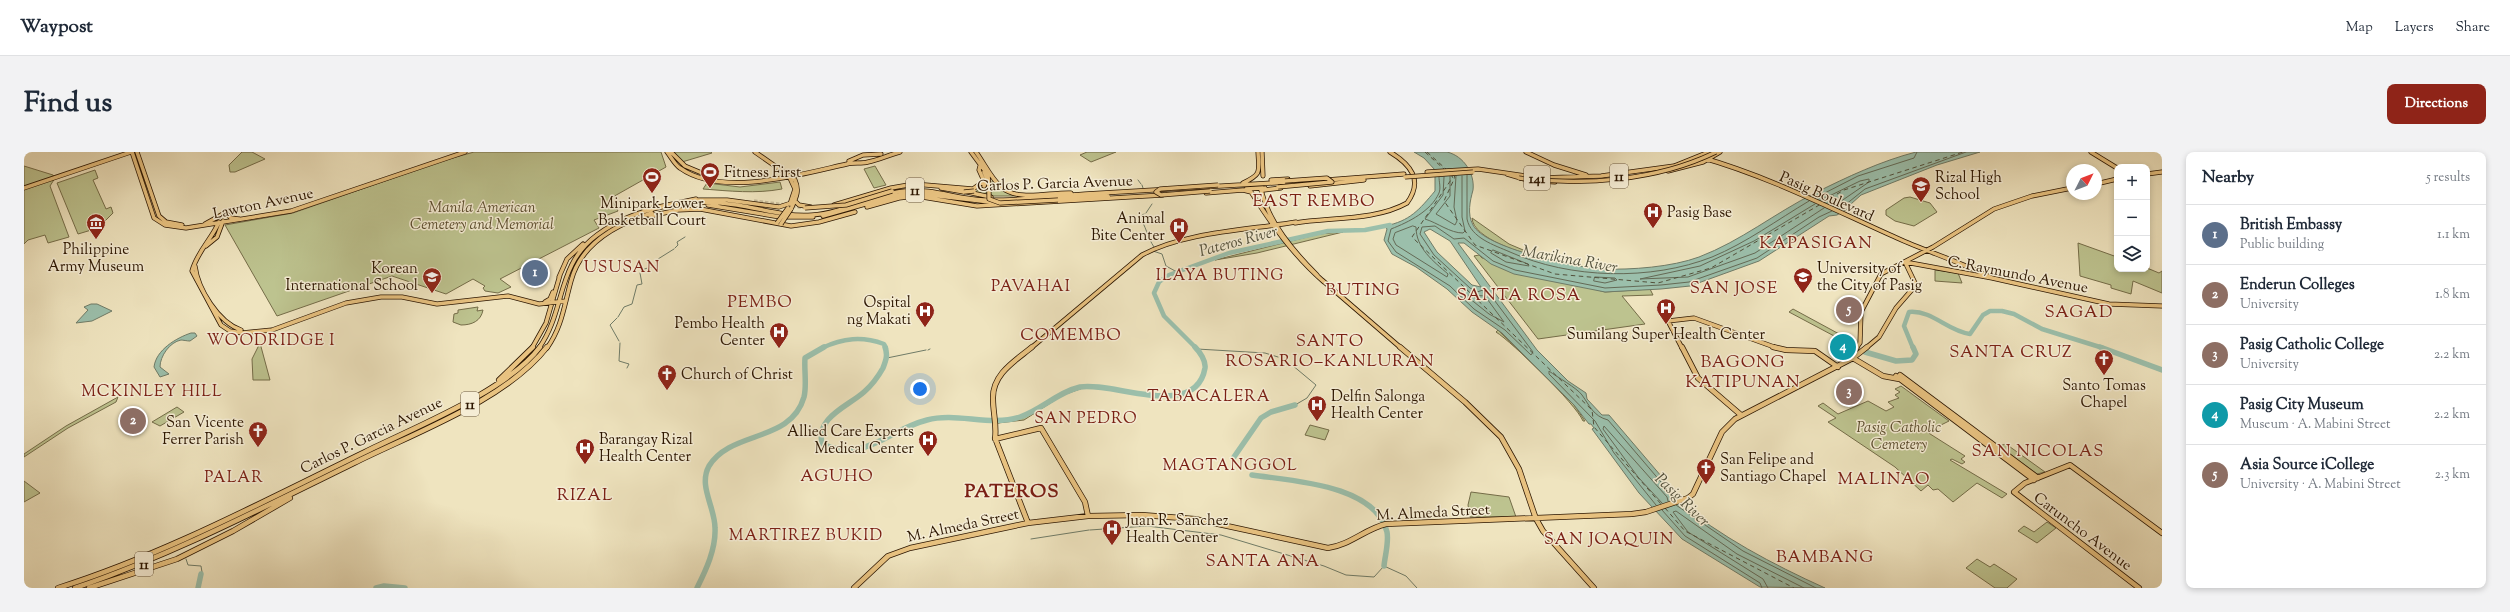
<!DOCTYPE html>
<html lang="en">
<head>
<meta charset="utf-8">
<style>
  body { margin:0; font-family:"Sorts Mill Goudy",serif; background:#f2f2f3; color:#1f2937 }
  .controls { position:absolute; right:12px; top:12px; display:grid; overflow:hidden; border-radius:8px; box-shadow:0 2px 6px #0003 }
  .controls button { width:36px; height:36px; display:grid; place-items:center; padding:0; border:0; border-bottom:1px solid #e0e1e3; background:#fff; color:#1f2937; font:20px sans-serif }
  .compass { position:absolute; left:2042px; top:12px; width:36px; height:36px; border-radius:50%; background:#fff; box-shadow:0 2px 6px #0003; rotate:48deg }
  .you { position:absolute; left:896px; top:237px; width:14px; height:14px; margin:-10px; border:3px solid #fff; border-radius:50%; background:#1a73e8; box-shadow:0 0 0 6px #1a73e833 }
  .badge { display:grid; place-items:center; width:26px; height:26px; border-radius:50%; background:#8f2418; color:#fff; font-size:13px; font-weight:700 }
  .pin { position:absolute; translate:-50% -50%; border:2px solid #fff; box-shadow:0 1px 4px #0006 }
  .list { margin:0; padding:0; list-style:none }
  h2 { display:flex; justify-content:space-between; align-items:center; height:52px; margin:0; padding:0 16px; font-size:17px }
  h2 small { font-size:13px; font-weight:400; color:#747a83 }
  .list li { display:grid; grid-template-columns:26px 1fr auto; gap:12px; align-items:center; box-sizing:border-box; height:60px; padding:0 16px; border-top:1px solid #e0e1e3 }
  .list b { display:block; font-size:15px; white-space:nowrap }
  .list p { margin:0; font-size:13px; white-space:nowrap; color:#747a83 }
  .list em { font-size:13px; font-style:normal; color:#747a83 }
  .icon { flex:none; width:22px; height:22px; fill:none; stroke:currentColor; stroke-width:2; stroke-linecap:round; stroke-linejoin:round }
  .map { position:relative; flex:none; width:2138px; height:436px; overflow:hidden; border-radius:8px }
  header { display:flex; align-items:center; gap:24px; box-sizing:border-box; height:56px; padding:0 20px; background:#fff; border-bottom:1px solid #e0e1e3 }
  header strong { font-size:19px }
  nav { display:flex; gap:22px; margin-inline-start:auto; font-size:14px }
  .intro { display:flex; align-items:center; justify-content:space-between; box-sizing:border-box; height:96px; padding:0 24px }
  h1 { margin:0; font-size:28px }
  .button { padding:10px 18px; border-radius:8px; background:#8f2418; color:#fff; font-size:14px; font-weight:700 }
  main { display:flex; gap:24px; padding:0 24px }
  aside { flex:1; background:#fff; border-radius:8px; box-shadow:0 2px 6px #0003 }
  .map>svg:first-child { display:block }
</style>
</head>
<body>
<header>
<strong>Waypost</strong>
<nav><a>Map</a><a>Layers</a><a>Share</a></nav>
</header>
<div class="intro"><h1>Find us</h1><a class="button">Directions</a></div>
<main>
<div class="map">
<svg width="2138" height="436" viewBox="0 0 2138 436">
  <rect width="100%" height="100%" fill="#efe4bf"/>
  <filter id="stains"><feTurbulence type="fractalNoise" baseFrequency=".005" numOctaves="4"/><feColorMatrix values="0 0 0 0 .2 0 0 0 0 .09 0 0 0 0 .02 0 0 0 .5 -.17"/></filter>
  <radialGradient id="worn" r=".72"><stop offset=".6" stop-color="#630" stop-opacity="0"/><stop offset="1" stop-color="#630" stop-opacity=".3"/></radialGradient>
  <path fill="#bdc38f" stroke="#746c48" d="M218,0h10l13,7 -30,13h-5l-1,-7z
    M450,0h187l5,15 -55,31 7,13 -24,9 5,8 -99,51 11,8 -13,6 -13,-2 -2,-3 2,-2 -12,-7 -27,15 -54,-18 -115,40 -52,-91 68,-12 149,-52z
    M650,0h37l1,1 -30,9z
    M1063,0h29l-25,10 -11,-7z
    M0,14l29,9 2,3 -5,8 19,51 -21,6 -3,-8 -17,5 -4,4z
    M851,14l11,19 -12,3 -10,-19z
    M71,18l3,8 -5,2 13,29 5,-2 2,6 -15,15 -20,6 -21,-51z
    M969,26l7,11 20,7h-39l-20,-7 14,3 12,-8 1,5 -2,4h3z
    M756,30l2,7c-27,5 -52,2 -79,0l4,-6 33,4z
    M1886,45l20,6 7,9 -23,14 -19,-5 -9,-6v-5l18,-12z
    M1448,66l37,26 33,14c-18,-4 -69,-19 -70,-40z
    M1319,80l-86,21 -42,7 104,-26z
    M2054,91l39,14v12l30,-1 12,5 3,-2v22l-29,-12 -2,13 -20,-6v-3l-31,-9z
    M1455,103l3,3 123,34 45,-3 3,6 -31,1 23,28 -107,15 -64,-83z
    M1911,118l23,3 4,10 -27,-2z
    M454,155l-1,4 6,-1c-2,11 -11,15 -22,15l-8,-3 1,-8 4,-1v-3z
    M1769,157l48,26v1l-5,1 -47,-25z
    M1474,178l76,75 11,16h-2c-7,-17 -71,-79 -87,-89z
    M236,191l10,37h-17l-1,-21z
    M1877,234l48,35 -22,11 38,24 -4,3 4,3 -3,2 -10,-5 -2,1 57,34 -5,4 -25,-15 -24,19 -15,-13 -5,1 -5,-5 -7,6 -26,-24 -67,-45 8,-4 -18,-12 5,-3 15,11 30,-13 18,10 8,-4 -6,-5 11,-4 -4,-3 5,-3 -5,-3z
    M1059,236l-20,7 -39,25 -26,3 25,-5 39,-25z
    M94,245l-2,5 -48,26 -44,29v-3l42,-28z
    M153,255l7,5 -24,14 -8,-4z
    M1286,273l19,5 -4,10 -20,-5z
    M1982,292l39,28 -8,2 -38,-28z
    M0,329l16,12 -16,9z
    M1447,340l38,5 7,20h-46l-2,-12z
    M2023,370l9,6 -19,15 -19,-12 6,-5 10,6z
    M1953,407l13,8 4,-3 23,15 -10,9h-12l-29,-20z"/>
  <path fill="#9bbfab" stroke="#6f7b67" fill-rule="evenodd" d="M1390,0c11,0 23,0 33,0 17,4 28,22 26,38 -3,11 -6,24 0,35 11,23 105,43 130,44 28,1 69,-2 96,-12 42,-16 76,-44 116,-64 32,-16 66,-32 101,-41 17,0 45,0 64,0l-43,13 -76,30 -10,9 1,2 -15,9 -8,1 -70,45 -69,25 -29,3 -56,3 -91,-18 -23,-10 -27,-21h-6l79,107 31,31 18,12 1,6 15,16h7l70,82 -3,3c45,37 96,64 149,88l-65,-1 -78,-48 -43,-46 -47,-64 2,-1 -3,-4h-2l-15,-19 -72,-72 -30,-21 -25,-23 -31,-22 -24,-13 -8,-14 3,-11 -2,-3c25,-5 34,-16 50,-35v-21l-11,-12zM1406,77l20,12 31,46 -9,-2 -35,-33 -13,-20z
    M67,152h6l15,7 -20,10 -16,2 12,-13 -4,-3z
    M167,181h4l2,3 -7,5c-3,0 -7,-1 -9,-1 -11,2 -21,16 -21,27l9,7 -9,3 -6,-10c2,-17 22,-29 37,-34z"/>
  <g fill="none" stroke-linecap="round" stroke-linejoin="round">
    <path stroke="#646a56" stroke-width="1" d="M1443,23v44c4,19 27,26 43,33 60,27 141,29 202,5 34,-14 65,-37 97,-56
      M1426,24v20l-14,18 19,11 2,-4 -3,-14 2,-31
      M1415,25c0,5 2,11 0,16 -8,18 -30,29 -48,36l-3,12 8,11 54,34 24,23 31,21 26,25 2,-3 -47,-63 -9,3 -7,-4 -36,-33 -14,-21 2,-7 13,-1 19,13 10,-1 29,23 22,9 90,18 56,-3 28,-3 68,-24 62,-41 13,-6
      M1420,25l-1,18 -18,24c13,4 25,14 38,14l2,-2 -3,-14v-41
      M1791,46l43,-22 56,-18 3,-6
      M1797,48l39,-19 9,-2v3l-35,24
      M1791,52l-61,37 -54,25 -60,13 48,-2 67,-24 69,-45
      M1816,57l25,-20 101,-37
      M1389,74l3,1c0,21 17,34 32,47l-1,3 -51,-32 -3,-6 2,-6z
      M1469,98l35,14 1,2 -23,-4 -15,-9z
      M1571,125l20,1 2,2 -12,3 -11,-2z
      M1445,143l16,1 19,26 -15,-8 -20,-16z
      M1638,351l-24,-26 -35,-48 1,-3 63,71 1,4
      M1632,353l-42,-52 -19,-32 -46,-47v-3c8,6 28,17 33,24 8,11 11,21 26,25l65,76 -1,4
      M1652,353l67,46 73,37
      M1638,358l23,26 75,47 2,5
      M1744,436l-5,-9 -75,-47 -15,-20 3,-1 61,43 67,34"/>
    <path stroke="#6f7b67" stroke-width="1" d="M1114,28l3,4
      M1118,33l1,3
      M1122,61l6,-9
      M1120,62l-5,3c7,8 8,20 15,30
      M651,96l3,-3 -1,-3 8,-5
      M1129,99l9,3 4,12 11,6
      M617,120v-2l17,-5v-6l16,-10
      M594,165l6,-10 8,-3 5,-19 5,-1 -2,-11
      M593,166l-7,7 9,16
      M596,191l-1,18 10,3 -2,4
      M1173,197l68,4 13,4
      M904,198l2,-1
      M863,206l39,-8
      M1268,213l24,20 -9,13 -12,7
      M1066,378l57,-4 74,9 103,31 22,9 28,2 10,-11 22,10 11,12
      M1007,387l58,-9
      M162,407l2,6 13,1 1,6"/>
    <path stroke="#9bbfab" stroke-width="4.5" d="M798,196c21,-10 40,-12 62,-4l2,4
      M1172,196l-32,-32 -10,-23 5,-11 10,-7 60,-22 99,-22 37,-1 25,-5
      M1889,196l-9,-22 5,-14c24,-2 38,19 61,22l13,-19 7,-4h12l12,3 28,15 61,19"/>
    <path stroke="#9bbfab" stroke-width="5.5" d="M861,195c3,8 1,13 -2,21 -5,9 -11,17 -19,24 -17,15 -48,25 -42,52 44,19 65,-14 105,-24 30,-8 63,7 93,-3 21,-7 38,-25 60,-30 32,-6 116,34 125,-19 1,-7 -5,-16 -10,-21
      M2076,195l62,23
      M1841,200l31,9 16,-1 4,-6 -3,-7
      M1210,305l27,-39 10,-6 24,-7
      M1228,323c40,6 123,9 135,57 2,11 -2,23 -3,34
      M174,436l3,-14
      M352,436l8,-2 21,2
      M673,436c9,-18 19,-39 18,-60 0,-21 -17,-42 -6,-62 22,-36 82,-23 95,-69 3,-12 0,-26 1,-39l19,-11"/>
    <path stroke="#53513c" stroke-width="1" stroke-dasharray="4.5 3.5" stroke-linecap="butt" d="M1401,0l20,18
      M1403,0l20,18
      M1426,23l3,2 -41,60 180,173 2,17 67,77
      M1429,23l2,2 -11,24 31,44 80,29 103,9 53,-15 110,-64
      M1799,50l21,-12 119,-38
      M1641,356l20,23 109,57"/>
    <path stroke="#c8bb99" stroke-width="3.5" stroke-dasharray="3.5 2" stroke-linecap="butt" d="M730,49l54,7"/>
    <g stroke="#2c1600" stroke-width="5">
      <path id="major-far1" d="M108,0l22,66 11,7 21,3 105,-17 174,-59
        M113,0l22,64 7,6 16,3
        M643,0c4,5 8,13 13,16 42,30 122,6 167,-4 7,-2 14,0 21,-2 10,-2 21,-7 32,-10
        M647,0l14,14 24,10
        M731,0l40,28c5,11 1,18 -4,29
        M947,0l17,23 1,15
        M952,0c8,11 15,26 25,35 17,15 49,5 70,6
        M1238,0l1,24
        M1502,0l28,13 32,10
        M2067,0l26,16
        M1676,5c68,19 132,52 197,81 31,14 64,24 95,40
        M825,9l14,-6 18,-1
        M1644,19l35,-9 17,-10
        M960,20l3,7 -3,7
        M1403,20l51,-3 61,9 62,-2 73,-10 35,-14
        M1483,22l20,6 28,2
        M2123,22l15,-2
        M765,24l6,13 -5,15
        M1247,28l17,-1
        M1302,28l78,-6
        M1219,31c19,-9 16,-11 15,-31
        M1262,32l18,-1
        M2072,32l21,-5
        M1286,34l54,-6
        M0,36l107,-36
        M917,36l23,4
        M1241,36l-4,2c8,33 33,62 56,85
        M1222,37l17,-1
        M1240,38l17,-2
        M943,40l24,5
        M1182,41l37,-3 8,2c21,33 43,64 73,90
        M1031,47l53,-3
        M671,48h32l52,7 12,-4
        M772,50l3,3 12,2
        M684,53l72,12h33
        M810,53l57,-17 23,-4 59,5 11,-8 -5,-11 1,-4
        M843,55l32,-9 17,-2 61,10 186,-11
        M620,58l52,-11
        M203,62l4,4 8,1
        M626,64l28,-6 22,-1 91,17 28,-4 36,-10
        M799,64l67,-19 23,-4 85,10
        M195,70c-8,18 -22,30 -27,49l29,54 9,6 12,2 30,-3 74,-27 35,-6h21l35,7 71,-8 31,8 27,-3
        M1271,71c35,-6 80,-2 112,-20 17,-23 3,-39 -17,-51
        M181,72l18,-10
        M182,94l11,-9 6,-16
        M1881,110l87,16 117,26 53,2
        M171,114c3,23 23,56 46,64
        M535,125l8,-18 16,-15
        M1298,128l79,68
        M521,150l5,-3 3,-7
        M508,196l14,-25 14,-48
        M515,196c27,-38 17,-83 58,-113 39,-29 93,-37 140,-30 25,4 50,12 75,10 32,-2 61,-21 93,-24 27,-3 52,8 79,9 33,1 68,-4 101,-6 68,-4 137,-8 205,-12
        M523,196c15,-21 17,-42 24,-67 10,-38 45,-57 81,-68
        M1007,196l111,-93c42,-23 106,-25 154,-33
        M1658,196l-14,-27 26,-3 83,30
        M1832,196l4,-5 1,-31 20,-38 52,-27 61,-38 38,-13 40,-8
        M1842,196l13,-11 17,-29 20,-23 -11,-23"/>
    </g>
    <g stroke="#2c1600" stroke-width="6">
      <path id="major" d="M1376,195l65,55 36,35 18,32 17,50
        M1658,195l16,31 43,37
        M1749,195l13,3 29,1 23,16
        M1826,204l7,-9
        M1827,205l32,19 16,3
        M1876,223l138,103
        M1872,224l138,104
        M475,228l34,-33
        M971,286l33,85
        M971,287c2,-14 -2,-26 -2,-40 -1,-25 22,-38 39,-52
        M971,287l46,-11 44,74 3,14
        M1511,365l8,14 51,57
        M34,436c107,-34 206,-87 307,-136 50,-25 142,-61 175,-105
        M51,436c97,-33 187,-80 279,-125 60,-30 152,-63 193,-116
        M65,436l88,-29 56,-28 57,-33
        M830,436l34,-32 22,-8 118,-25 60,-7 54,-1 53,4 133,29c22,-3 37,-19 58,-24l246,-10 14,-2 42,-14 5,-4 29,-62 13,-13 118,-61 14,-11
        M2115,436l-125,-96 11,-9 45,-18 92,68"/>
    </g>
    <use href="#major-far1" stroke="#e8c280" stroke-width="3.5"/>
    <use href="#major" stroke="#e8c280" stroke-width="4.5"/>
    <g stroke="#2c1600" stroke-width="5" stroke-linecap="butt">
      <path id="major-bridge" d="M1381,25l68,-5
        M1495,26c64,8 138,3 197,-26
        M1254,35l54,-5 -5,-4 -42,3
        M965,38v9l11,4 58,-3
        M1186,39l-49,4 -5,-3 4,-3 58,-4
        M940,40l10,-1
        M781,56l41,-3 46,-14
        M753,71l11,-15
        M757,72l10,-15"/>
    </g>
    <use href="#major-bridge" stroke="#e8c280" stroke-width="3.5"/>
  </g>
  <defs>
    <g id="stadium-pin" transform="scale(1)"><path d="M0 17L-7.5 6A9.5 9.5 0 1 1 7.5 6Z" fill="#8f2418" stroke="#f5edd5"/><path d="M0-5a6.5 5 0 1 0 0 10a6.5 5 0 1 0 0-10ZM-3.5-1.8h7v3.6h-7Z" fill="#fff"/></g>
    <g id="school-pin" transform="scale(1)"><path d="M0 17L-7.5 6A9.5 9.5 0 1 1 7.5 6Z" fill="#8f2418" stroke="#f5edd5"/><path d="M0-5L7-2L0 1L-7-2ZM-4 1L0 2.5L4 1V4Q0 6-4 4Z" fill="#fff"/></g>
    <g id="hospital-pin" transform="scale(1)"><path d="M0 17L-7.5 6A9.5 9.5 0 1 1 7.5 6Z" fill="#8f2418" stroke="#f5edd5"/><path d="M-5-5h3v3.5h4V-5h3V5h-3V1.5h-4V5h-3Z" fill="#fff"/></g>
    <g id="museum-pin" transform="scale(1)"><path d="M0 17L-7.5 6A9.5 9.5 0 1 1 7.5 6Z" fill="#8f2418" stroke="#f5edd5"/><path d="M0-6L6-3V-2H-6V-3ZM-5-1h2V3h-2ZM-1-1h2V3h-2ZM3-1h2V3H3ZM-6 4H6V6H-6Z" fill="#fff"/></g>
    <g id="university-pin" transform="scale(1)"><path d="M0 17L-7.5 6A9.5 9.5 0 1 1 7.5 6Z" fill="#8f2418" stroke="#f5edd5"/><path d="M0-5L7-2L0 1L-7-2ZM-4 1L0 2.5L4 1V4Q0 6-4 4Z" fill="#fff"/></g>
    <g id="church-pin" transform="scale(1)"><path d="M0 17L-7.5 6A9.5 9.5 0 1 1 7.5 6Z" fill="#8f2418" stroke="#f5edd5"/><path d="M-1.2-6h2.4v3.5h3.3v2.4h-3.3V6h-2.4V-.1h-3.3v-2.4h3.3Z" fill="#fff"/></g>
  </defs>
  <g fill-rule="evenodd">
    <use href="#stadium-pin" x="686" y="20"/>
    <use href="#stadium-pin" x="628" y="25"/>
    <use href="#school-pin" x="1897" y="34"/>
    <use href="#hospital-pin" x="1629" y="60"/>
    <use href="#museum-pin" x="72" y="71"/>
    <use href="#hospital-pin" x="1155" y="75"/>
    <use href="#school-pin" x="408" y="125"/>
    <use href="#university-pin" x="1779" y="125"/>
    <use href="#hospital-pin" x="1642" y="156"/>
    <use href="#hospital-pin" x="901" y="159"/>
    <use href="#hospital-pin" x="755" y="180"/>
    <use href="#church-pin" x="2080" y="207"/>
    <use href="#church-pin" x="643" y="222"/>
    <use href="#hospital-pin" x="1293" y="253"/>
    <use href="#church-pin" x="234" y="279"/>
    <use href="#hospital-pin" x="904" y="288"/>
    <use href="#hospital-pin" x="561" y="296"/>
    <use href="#church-pin" x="1682" y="316"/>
    <use href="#hospital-pin" x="1088" y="377"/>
  </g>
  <g text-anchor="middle" stroke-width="3" stroke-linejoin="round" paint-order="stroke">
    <g fill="#f5edd5" stroke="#685640" stroke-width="1">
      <rect x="1586" y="12" width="18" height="24" rx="3"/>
      <rect x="1500" y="14" width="26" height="24" rx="3"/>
      <rect x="882" y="26" width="18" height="24" rx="3"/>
      <rect x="437" y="240" width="18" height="24" rx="3"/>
      <rect x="111" y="400" width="18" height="24" rx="3"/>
    </g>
    <g font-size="14" font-weight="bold" fill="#2c1600">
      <text x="1595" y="29">11</text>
      <text x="1513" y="31">141</text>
      <text x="891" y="43">11</text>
      <text x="446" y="257">11</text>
      <text x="120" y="417">11</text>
    </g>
    <g font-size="15" fill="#2c1600" stroke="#f5edd5" text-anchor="start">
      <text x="700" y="25">Fitness First</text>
      <text x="1911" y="30">Rizal High<tspan x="1911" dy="17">School</tspan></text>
      <text x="628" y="56" text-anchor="middle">Minipark Lower<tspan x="628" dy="17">Basketball Court</tspan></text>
      <text x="1643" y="65">Pasig Base</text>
      <text x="1141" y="71" text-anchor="end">Animal<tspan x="1141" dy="17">Bite Center</tspan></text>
      <text x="72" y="102" text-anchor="middle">Philippine<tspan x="72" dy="17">Army Museum</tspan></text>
      <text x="394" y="121" text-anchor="end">Korean<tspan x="394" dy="17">International School</tspan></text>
      <text x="1793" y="121">University of<tspan x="1793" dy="17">the City of Pasig</tspan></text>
      <text x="887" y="155" text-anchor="end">Ospital<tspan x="887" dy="17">ng Makati</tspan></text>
      <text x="741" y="176" text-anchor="end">Pembo Health<tspan x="741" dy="17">Center</tspan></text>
      <text x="1642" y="187" text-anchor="middle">Sumilang Super Health Center</text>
      <text x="657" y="227">Church of Christ</text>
      <text x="2080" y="238" text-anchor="middle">Santo Tomas<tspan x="2080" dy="17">Chapel</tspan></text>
      <text x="1307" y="249">Delfin Salonga<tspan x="1307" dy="17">Health Center</tspan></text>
      <text x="220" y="275" text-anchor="end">San Vicente<tspan x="220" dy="17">Ferrer Parish</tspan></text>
      <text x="890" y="284" text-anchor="end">Allied Care Experts<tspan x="890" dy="17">Medical Center</tspan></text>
      <text x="575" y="292">Barangay Rizal<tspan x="575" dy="17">Health Center</tspan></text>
      <text x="1696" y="312">San Felipe and<tspan x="1696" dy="17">Santiago Chapel</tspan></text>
      <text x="1102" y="373">Juan R. Sanchez<tspan x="1102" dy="17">Health Center</tspan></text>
    </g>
    <g font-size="15" fill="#2c1600" stroke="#f5edd5">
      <text transform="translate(1031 31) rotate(-2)" y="5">Carlos P. Garcia Avenue</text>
      <text transform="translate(1803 44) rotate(24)" y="5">Pasig Boulevard</text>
      <text transform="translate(239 51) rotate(-12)" y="5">Lawton Avenue</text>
      <text transform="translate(1994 122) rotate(11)" y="5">C. Raymundo Avenue</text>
      <text transform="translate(347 283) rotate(-26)" y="5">Carlos P. Garcia Avenue</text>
      <text transform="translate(1409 360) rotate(-3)" y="5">M. Almeda Street</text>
      <text transform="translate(939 373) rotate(-12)" y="5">M. Almeda Street</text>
      <text transform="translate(2059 379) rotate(37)" y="5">Caruncho Avenue</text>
    </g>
    <g font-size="15" font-style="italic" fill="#584a2b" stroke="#f5edd5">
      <text x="458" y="60">Manila American<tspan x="458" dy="17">Cemetery and Memorial</tspan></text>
      <text x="1875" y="280">Pasig Catholic<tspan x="1875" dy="17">Cemetery</tspan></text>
    </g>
    <g font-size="16" font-style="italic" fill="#53513c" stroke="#f5edd5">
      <text transform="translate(1214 88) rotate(-15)" y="6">Pateros River</text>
      <text transform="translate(1546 106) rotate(10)" y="6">Marikina River</text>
      <text transform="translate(1659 347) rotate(44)" y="6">Pasig River</text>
    </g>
    <g font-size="16" letter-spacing="1" fill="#7a1f14" stroke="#f5edd5">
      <text x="598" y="120">USUSAN</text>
      <text x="1196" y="128">ILAYA BUTING</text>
      <text x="1007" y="139">PAVAHAI</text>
      <text x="247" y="193">WOODRIDGE I</text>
      <text x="128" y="244">MCKINLEY HILL</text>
      <text x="1185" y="249">TABACALERA</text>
      <text x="1062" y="271">SAN PEDRO</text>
      <text x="1206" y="318">MAGTANGGOL</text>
      <text x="210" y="330">PALAR</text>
      <text x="782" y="388">MARTIREZ BUKID</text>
    </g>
    <g font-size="17" letter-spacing="1" fill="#7a1f14" stroke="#f5edd5">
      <text x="1290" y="54">EAST REMBO</text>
      <text x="1792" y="96">KAPASIGAN</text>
      <text x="1710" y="141">SAN JOSE</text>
      <text x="1339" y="143">BUTING</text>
      <text x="1495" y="148">SANTA ROSA</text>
      <text x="736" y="155">PEMBO</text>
      <text x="2055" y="165">SAGAD</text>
      <text x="1047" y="188">COMEMBO</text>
      <text x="1306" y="194">SANTO<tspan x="1306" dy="20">ROSARIO–KANLURAN</tspan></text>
      <text x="1987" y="205">SANTA CRUZ</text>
      <text x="1719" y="215">BAGONG<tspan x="1719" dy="20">KATIPUNAN</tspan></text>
      <text x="2014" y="304">SAN NICOLAS</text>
      <text x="813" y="329">AGUHO</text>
      <text x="1860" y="332">MALINAO</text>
      <text x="561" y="348">RIZAL</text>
      <text x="1585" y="392">SAN JOAQUIN</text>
      <text x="1801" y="410">BAMBANG</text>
      <text x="1239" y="414">SANTA ANA</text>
    </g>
    <g font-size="19" font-weight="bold" letter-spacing="1" fill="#7a1f14" stroke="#f5edd5">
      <text x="988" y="345">PATEROS</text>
    </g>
  </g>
  <rect width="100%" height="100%" filter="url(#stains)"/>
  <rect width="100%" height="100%" fill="url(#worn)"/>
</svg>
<div class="controls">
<button>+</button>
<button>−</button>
<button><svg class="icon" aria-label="layers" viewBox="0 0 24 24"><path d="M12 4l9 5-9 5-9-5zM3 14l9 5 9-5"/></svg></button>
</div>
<svg class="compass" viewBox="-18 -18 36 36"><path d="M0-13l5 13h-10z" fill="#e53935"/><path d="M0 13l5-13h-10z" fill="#747a83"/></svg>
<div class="you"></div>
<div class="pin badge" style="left:511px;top:121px;background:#5c6f8a">1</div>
<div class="pin badge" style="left:109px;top:269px;background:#8d6e63">2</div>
<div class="pin badge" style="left:1825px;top:240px;background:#8d6e63">3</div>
<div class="pin badge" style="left:1819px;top:195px;background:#0f9aa8">4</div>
<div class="pin badge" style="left:1825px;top:158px;background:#8d6e63">5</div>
</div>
<aside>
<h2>Nearby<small>5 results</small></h2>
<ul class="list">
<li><span class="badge" style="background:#5c6f8a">1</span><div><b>British Embassy</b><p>Public building</p></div><em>1.1 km</em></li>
<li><span class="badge" style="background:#8d6e63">2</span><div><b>Enderun Colleges</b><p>University</p></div><em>1.8 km</em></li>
<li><span class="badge" style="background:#8d6e63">3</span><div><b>Pasig Catholic College</b><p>University</p></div><em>2.2 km</em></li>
<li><span class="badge" style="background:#0f9aa8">4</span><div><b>Pasig City Museum</b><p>Museum · A. Mabini Street</p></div><em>2.2 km</em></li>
<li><span class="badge" style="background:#8d6e63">5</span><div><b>Asia Source iCollege</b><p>University · A. Mabini Street</p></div><em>2.3 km</em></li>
</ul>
</aside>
</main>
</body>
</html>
